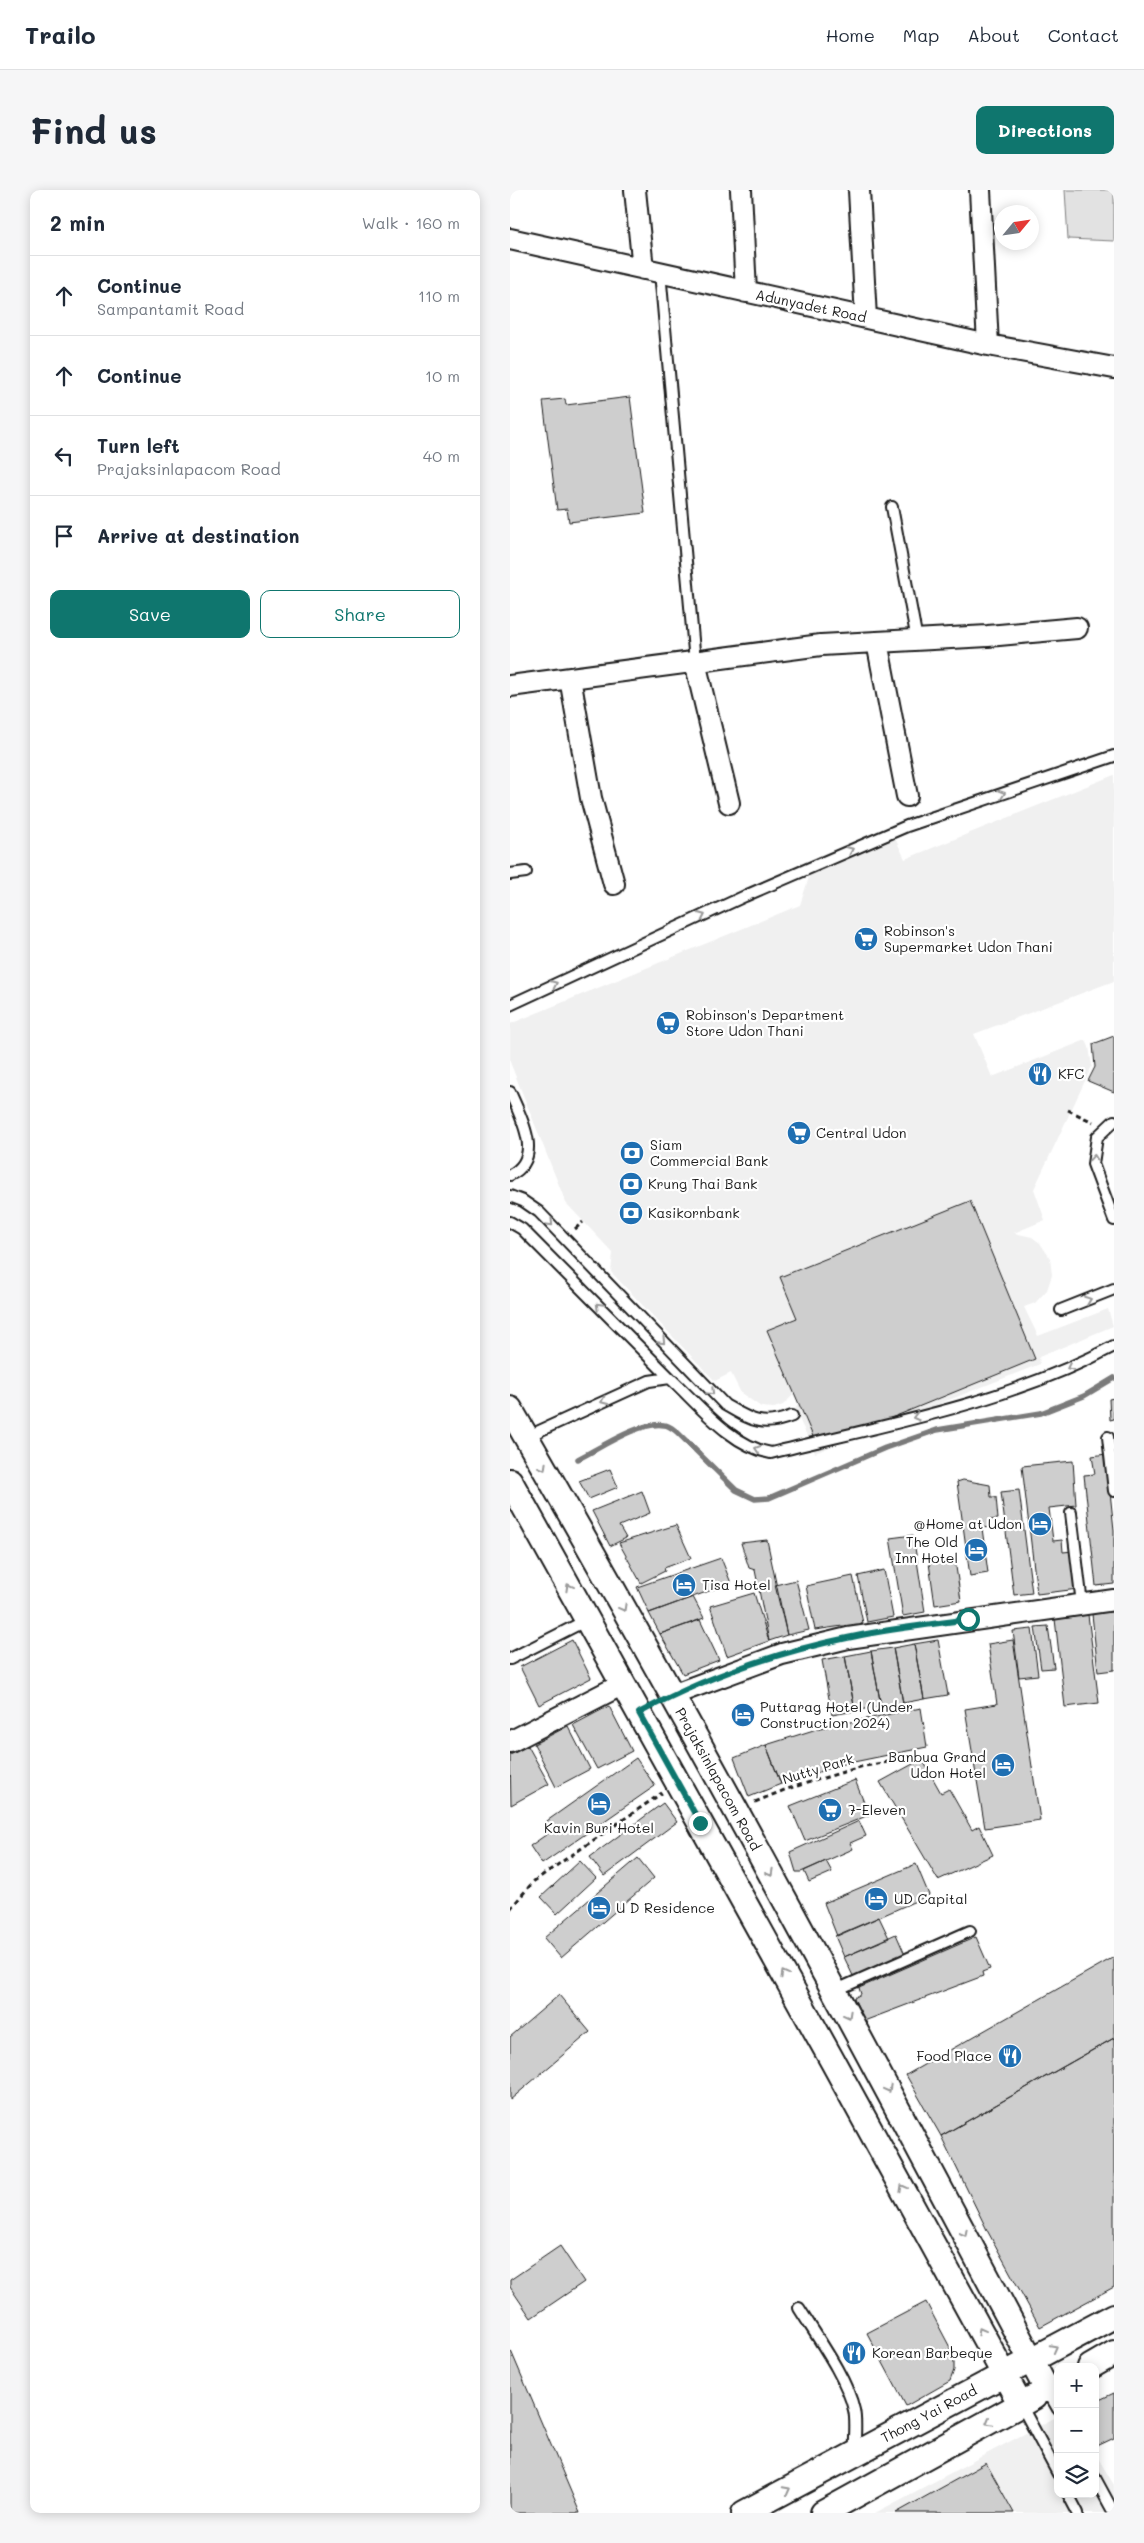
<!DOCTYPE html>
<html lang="en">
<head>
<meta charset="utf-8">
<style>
  body { margin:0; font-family:Mali,sans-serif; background:#f6f6f7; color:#1f2937 }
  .controls { position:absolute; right:15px; bottom:15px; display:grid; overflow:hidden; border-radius:10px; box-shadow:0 2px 12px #0003 }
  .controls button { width:45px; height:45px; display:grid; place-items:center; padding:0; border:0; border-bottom:1px solid #e0e1e3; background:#fff; color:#1f2937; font:25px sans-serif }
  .compass { position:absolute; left:484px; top:15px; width:45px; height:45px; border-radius:50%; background:#fff; box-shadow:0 2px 12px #0003; rotate:61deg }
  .stop { position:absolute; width:15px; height:15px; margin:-11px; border:4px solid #0f766e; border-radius:50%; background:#fff }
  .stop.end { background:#0f766e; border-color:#fff; box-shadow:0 1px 5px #0008 }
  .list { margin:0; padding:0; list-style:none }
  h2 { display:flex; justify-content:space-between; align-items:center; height:65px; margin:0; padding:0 20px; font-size:21px }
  h2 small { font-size:16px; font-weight:400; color:#747a83 }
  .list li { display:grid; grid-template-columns:32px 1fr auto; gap:15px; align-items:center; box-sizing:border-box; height:80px; padding:0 20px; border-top:1px solid #e0e1e3 }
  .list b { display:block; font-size:19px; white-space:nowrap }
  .list p { margin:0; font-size:16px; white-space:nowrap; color:#747a83 }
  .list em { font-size:16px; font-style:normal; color:#747a83 }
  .actions { display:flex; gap:10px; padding:15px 20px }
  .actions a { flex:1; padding:11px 0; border:1px solid #0f766e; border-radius:10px; text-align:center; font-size:18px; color:#0f766e }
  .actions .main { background:#0f766e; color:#fff }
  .icon { flex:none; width:28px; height:28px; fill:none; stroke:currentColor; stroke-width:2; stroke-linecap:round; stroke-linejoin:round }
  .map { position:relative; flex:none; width:604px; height:2323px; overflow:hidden; border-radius:10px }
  header { display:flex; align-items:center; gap:30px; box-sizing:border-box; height:70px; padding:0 25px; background:#fff; border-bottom:1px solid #e0e1e3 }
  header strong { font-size:24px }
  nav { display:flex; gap:28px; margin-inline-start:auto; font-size:18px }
  .intro { display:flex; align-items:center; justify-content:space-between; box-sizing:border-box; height:120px; padding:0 30px }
  h1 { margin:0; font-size:35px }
  .button { padding:12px 22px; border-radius:10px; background:#0f766e; color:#fff; font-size:18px; font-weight:700 }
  main { display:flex; gap:30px; padding:0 30px }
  aside { flex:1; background:#fff; border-radius:10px; box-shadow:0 2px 12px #0003 }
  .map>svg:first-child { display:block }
</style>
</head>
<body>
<header>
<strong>Trailo</strong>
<nav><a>Home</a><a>Map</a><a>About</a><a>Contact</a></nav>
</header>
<div class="intro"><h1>Find us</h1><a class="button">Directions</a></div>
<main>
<aside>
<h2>2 min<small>Walk · 160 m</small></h2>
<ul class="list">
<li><svg class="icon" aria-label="ahead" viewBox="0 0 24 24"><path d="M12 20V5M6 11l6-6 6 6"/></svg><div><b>Continue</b><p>Sampantamit Road</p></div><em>110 m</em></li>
<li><svg class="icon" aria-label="ahead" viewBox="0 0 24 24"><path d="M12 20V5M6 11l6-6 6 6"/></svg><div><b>Continue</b></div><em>10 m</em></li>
<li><svg class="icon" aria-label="left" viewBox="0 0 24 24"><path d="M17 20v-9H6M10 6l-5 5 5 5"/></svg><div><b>Turn left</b><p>Prajaksinlapacom Road</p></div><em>40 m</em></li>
<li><svg class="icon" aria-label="arrive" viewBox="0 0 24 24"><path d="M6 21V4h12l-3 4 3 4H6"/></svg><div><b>Arrive at destination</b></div></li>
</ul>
<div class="actions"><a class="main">Save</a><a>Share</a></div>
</aside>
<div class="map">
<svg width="604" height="2323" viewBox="0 0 604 2323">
  <rect width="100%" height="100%" fill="#fff"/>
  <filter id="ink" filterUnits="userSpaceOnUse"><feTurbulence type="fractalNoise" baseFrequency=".02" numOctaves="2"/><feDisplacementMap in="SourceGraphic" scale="10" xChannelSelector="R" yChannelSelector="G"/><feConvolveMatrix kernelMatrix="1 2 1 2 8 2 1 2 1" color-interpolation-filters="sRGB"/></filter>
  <g filter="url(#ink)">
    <path fill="#f0f0f0" d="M604,585v206l-140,53 18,43 94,-37 3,7 3,19 -58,123 11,31 -31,13 18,4 8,6 10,15 2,17 -5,15 -12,13 -11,4 14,29 70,-27 5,17 -74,31 1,7 -225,89 -20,-43 4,-8 -5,-8 -11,11 -9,3 -13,-1 -20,-14 -10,-20 -16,8 -104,-109 2,-19 -47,-50 -56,-141v-38l290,-119 10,-31 85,-36 10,21z
      M548,2226v78h37v-41l19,32v28h-239z"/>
    <path fill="#e2e2e2" stroke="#7f7f7f" d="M555,0h49v51l-46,-2z"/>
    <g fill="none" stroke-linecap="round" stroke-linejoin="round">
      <path stroke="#7a7a7a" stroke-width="5.5" d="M68,1269c22,-11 62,-38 86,-34 5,0 9,4 13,7l59,58 19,9 14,-1 116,-50 52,-18 104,-17 43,-17 30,-18"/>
    </g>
    <path fill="#cecece" stroke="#1c1c1c" d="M120,207l15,116 -76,9 -2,-13 -10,1 -14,-109 22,-2 1,6z
      M604,846v56l-26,-11 7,-14 -2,-23z
      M460,1011l65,158 -217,89 -51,-118 30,-12 -17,-41z
      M604,1208v21l-4,1 -1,-21z
      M596,1264l8,76v54l-18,2 -12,-111 11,-1 -3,-18z
      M563,1271l3,44 -27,3 4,33 9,-1 1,12 10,-1 5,38 -41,5 -15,-128z
      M100,1279l8,18 -29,12 -10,-18z
      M453,1290l27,5 1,12h5l2,22 -8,1v7l-8,1 6,45 -18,3 -13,-94z
      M509,1300l13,103 -18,2 -13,-103z
      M132,1301l8,22 -31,13 7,12 -16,8 -18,-35z
      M166,1335l15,33 -27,10 1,3 -24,12 -22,-40z
      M403,1345l12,77 -22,4 -13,-78z
      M257,1350l20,95 -18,6 -14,-71 -6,-2 -8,-25z
      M211,1368l10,25 -82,30 -12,-26z
      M445,1370l6,41 -26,4 -6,-42z
      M374,1380l9,47 -26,5 -9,-46z
      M343,1386l10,47 -48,7 -9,-44z
      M286,1390l13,50 -22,5 -12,-50z
      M244,1403l15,48 -42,15 -17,-50z
      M183,1407l11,21 -44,16 -11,-21z
      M604,1421v59l-16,2 -6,-58z
      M578,1425l11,88 -34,4 -10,-88z
      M190,1430l19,40 -36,14 -23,-40z
      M538,1436l6,42 -13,1 -6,-42z
      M522,1439l6,46 -19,2 -6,-46z
      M62,1450l19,38 -52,27 -19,-38z
      M428,1450l10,55 -24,4 -10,-55z
      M503,1450l27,180 -55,8 -20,-119 32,-5 -9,-60z
      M404,1454l10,55 -21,4 -10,-55z
      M383,1458l10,55 -22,3 -10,-55z
      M361,1461l10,55 -26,5 -10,-55z
      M335,1466l10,55 -23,4 -10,-55z
      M99,1516l23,45 -35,18 -24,-44z
      M411,1518l6,39 -83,17 -63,20 -15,-39 54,-17z
      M58,1536l22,43 -34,18 -22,-43z
      M256,1555l15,39 -32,13 -15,-39z
      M18,1556l21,38 -38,21 -1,-50z
      M126,1568l19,28 -113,78 -12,-18 20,-14 -6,-9z
      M412,1569l19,34 8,-4 23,41 7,-4 14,29 -55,25 -58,-98z
      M345,1590l14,35 -64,26 -15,-35z
      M153,1613l14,19 -73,54 -14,-19z
      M349,1631l7,15 -16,7 3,6 -52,23h-5l-6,-20z
      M128,1668l16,20 -93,80 -17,-20z
      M70,1671l16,17 -39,36 -16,-17z
      M316,1671l6,11 -23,10 -5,-11z
      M406,1674l13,31 -92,41 -13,-33z
      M369,1727l10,21 -45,19 -9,-21z
      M386,1744l10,23 -51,23 -11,-23z
      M466,1747l14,32 -8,3 1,4 -119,45 -10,-23 7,-4 -2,-6z
      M604,1767v81l-173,98 -35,-61z
      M49,1805l31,37 -80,68v-63z
      M604,1848v249l-74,40 -52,-95 -47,-96z
      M50,2056l24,36 -53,36 -21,-31v-7z
      M416,2112l28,53v15l-4,11 -44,25 -39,-73z
      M0,2161h1l69,162h-70z
      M604,2203v45l-19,9v-45z
      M476,2273l28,50h-118z"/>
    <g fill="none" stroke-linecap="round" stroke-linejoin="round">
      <g stroke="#1c1c1c" stroke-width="14">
        <path id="service" d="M150,82l35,390
          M382,317l25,133
          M0,684l16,-2
          M0,815l235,-109 162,-70 207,-70
          M0,902c10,24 35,66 0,83
          M604,931l-17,16 -4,27 21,56
          M0,1006l13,5 16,11 186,193c26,15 37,23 67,11
          M0,1032l12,7 148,149
          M551,1120l53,-21
          M16,1247l123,-56 21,-3c29,27 61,68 101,75 117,-29 237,-50 343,-107
          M598,1247l6,54
          M561,1323l11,91
          M0,1469l77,-39
          M324,1801l136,-60
          M289,2118c18,29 48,70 55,102 3,13 0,29 1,43
          M537,2200l11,19
          M511,2215l37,69
          M585,2288l19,35
          M558,2304l10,19"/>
      </g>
      <g stroke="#1c1c1c" stroke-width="24">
        <path id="minor" d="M125,0l8,79
          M231,0l5,102
          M349,0l7,128
          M470,0l8,155
          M0,49l478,106 126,23
          M367,452l30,154
          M185,472l34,141
          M60,488l21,120 23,86
          M0,496l311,-41 167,-9 89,-8
          M162,1505l110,-41 66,-16 266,-38
          M0,1552l113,-58"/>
      </g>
      <g stroke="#1c1c1c" stroke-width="28">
        <path id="tertiary" d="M0,1219c187,323 363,652 537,981
          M0,1291l323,581 188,343
          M580,2177l24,-14
          M234,2323l370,-197
          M313,2323l211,-116"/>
      </g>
      <path stroke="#1c1c1c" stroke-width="3" stroke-dasharray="5 4" stroke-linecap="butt" d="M558,920l25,12
        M65,1039l8,-7
        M245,1612l32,-13 73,-22 50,-9
        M0,1719l24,-28 128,-88"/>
      <use href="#service" stroke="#fff" stroke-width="10"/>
      <use href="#minor" stroke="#fff" stroke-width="20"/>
      <use href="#tertiary" stroke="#fff" stroke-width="24"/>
    </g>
    <defs><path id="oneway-chevron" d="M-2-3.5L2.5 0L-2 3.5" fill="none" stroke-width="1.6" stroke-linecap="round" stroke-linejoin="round" transform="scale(1.25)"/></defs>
    <g stroke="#999">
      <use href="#oneway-chevron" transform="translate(492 604) rotate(-19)"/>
      <use href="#oneway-chevron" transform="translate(340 660) rotate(-23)"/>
      <use href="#oneway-chevron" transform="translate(192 726) rotate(-25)"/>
      <use href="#oneway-chevron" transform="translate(44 794) rotate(-25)"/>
      <use href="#oneway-chevron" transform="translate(584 968) rotate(-85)"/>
      <use href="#oneway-chevron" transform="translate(40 1033) rotate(46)"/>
      <use href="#oneway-chevron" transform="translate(578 1110) rotate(-21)"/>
      <use href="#oneway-chevron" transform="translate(89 1116) rotate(-135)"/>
      <use href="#oneway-chevron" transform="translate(152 1151) rotate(47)"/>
      <use href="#oneway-chevron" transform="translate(560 1177) rotate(154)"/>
      <use href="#oneway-chevron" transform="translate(201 1202) rotate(45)"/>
      <use href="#oneway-chevron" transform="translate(94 1211) rotate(155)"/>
      <use href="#oneway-chevron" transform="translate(406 1227) rotate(166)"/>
      <use href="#oneway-chevron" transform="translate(248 1259) rotate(-162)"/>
      <use href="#oneway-chevron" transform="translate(33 1277) rotate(61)"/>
      <use href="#oneway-chevron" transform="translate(59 1397) rotate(-119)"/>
      <use href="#oneway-chevron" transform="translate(113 1418) rotate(61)"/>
      <use href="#oneway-chevron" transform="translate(260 1683) rotate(61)"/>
      <use href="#oneway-chevron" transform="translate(274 1784) rotate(-119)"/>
      <use href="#oneway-chevron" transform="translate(338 1825) rotate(61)"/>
      <use href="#oneway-chevron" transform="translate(378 1899) rotate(62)"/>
      <use href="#oneway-chevron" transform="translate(393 1998) rotate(-119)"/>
      <use href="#oneway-chevron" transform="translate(454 2043) rotate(62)"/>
      <use href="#oneway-chevron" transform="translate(471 2141) rotate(-119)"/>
      <use href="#oneway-chevron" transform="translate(544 2158) rotate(-28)"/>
      <use href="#oneway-chevron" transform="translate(479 2232) rotate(151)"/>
      <use href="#oneway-chevron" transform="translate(277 2300) rotate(-28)"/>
    </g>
  </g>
  <g fill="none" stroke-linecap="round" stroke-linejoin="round" filter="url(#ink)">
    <path stroke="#0f766e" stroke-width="6" d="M190,1633l-61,-110c64,-35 136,-60 208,-75 39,-9 81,-13 121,-19"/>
  </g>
  <defs>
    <g id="supermarket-disc" transform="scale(1.25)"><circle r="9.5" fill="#1f6fb2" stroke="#fff"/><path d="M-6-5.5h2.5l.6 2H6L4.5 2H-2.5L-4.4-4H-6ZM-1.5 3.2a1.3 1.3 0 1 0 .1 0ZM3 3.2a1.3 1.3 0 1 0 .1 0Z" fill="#fff"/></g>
    <g id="restaurant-disc" transform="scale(1.25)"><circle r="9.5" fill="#1f6fb2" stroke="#fff"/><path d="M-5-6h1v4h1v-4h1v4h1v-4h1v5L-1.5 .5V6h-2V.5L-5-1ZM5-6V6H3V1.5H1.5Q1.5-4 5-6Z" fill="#fff"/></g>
    <g id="bank-disc" transform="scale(1.25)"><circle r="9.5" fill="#1f6fb2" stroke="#fff"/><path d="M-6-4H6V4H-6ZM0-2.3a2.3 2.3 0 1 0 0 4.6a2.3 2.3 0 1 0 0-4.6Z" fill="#fff"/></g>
    <g id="hotel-disc" transform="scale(1.25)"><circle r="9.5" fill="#1f6fb2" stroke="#fff"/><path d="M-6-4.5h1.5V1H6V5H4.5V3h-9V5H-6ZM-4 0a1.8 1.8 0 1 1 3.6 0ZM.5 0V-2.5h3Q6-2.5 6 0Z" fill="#fff"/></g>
  </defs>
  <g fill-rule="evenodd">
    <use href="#supermarket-disc" x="356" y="749"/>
    <use href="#supermarket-disc" x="158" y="833"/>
    <use href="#restaurant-disc" x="530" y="884"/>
    <use href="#supermarket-disc" x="289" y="943"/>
    <use href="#bank-disc" x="122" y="963"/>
    <use href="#bank-disc" x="121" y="994"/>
    <use href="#bank-disc" x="121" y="1023"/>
    <use href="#hotel-disc" x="530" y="1334"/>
    <use href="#hotel-disc" x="466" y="1360"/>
    <use href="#hotel-disc" x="174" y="1395"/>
    <use href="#hotel-disc" x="233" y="1525"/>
    <use href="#hotel-disc" x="493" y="1575"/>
    <use href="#hotel-disc" x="89" y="1614"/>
    <use href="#supermarket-disc" x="320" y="1620"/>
    <use href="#hotel-disc" x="366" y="1709"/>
    <use href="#hotel-disc" x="89" y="1718"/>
    <use href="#restaurant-disc" x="500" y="1866"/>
    <use href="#restaurant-disc" x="344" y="2163"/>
  </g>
  <g text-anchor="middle" stroke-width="4.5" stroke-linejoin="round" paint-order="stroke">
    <g font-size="14" fill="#1c1c1c" stroke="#fff">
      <text transform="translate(301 116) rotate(12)" y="5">Adunyadet Road</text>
      <text transform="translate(308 1579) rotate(-17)" y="5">Nutty Park</text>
      <text transform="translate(208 1589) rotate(61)" y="5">Prajaksinlapacom Road</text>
      <text transform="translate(419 2224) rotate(-28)" y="5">Thong Yai Road</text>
    </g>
    <g font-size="14" fill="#1c1c1c" stroke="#fff" text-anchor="start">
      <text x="374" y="746">Robinson's<tspan x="374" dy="16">Supermarket Udon Thani</tspan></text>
      <text x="176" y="830">Robinson's Department<tspan x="176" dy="16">Store Udon Thani</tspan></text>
      <text x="548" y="889">KFC</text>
      <text x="306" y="948">Central Udon</text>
      <text x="140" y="960">Siam<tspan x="140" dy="16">Commercial Bank</tspan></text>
      <text x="138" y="999">Krung Thai Bank</text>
      <text x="138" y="1028">Kasikornbank</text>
      <text x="512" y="1339" text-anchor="end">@Home at Udon</text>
      <text x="448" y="1357" text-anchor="end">The Old<tspan x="448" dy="16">Inn Hotel</tspan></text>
      <text x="192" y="1400">Tisa Hotel</text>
      <text x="250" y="1522">Puttarag Hotel (Under<tspan x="250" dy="16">Construction 2024)</tspan></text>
      <text x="476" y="1572" text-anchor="end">Banbua Grand<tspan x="476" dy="16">Udon Hotel</tspan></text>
      <text x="338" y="1625">7-Eleven</text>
      <text x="89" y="1643" text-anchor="middle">Kavin Buri Hotel</text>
      <text x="384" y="1714">UD Capital</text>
      <text x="106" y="1723">U D Residence</text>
      <text x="482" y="1871" text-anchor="end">Food Place</text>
      <text x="362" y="2168">Korean Barbeque</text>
    </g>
  </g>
</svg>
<div class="controls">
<button>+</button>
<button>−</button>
<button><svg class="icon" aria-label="layers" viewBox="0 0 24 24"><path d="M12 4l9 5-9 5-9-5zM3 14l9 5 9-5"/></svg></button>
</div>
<svg class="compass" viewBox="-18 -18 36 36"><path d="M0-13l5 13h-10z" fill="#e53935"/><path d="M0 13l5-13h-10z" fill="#747a83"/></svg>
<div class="stop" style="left:458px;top:1429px"></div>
<div class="stop end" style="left:190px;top:1633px"></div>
</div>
</main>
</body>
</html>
